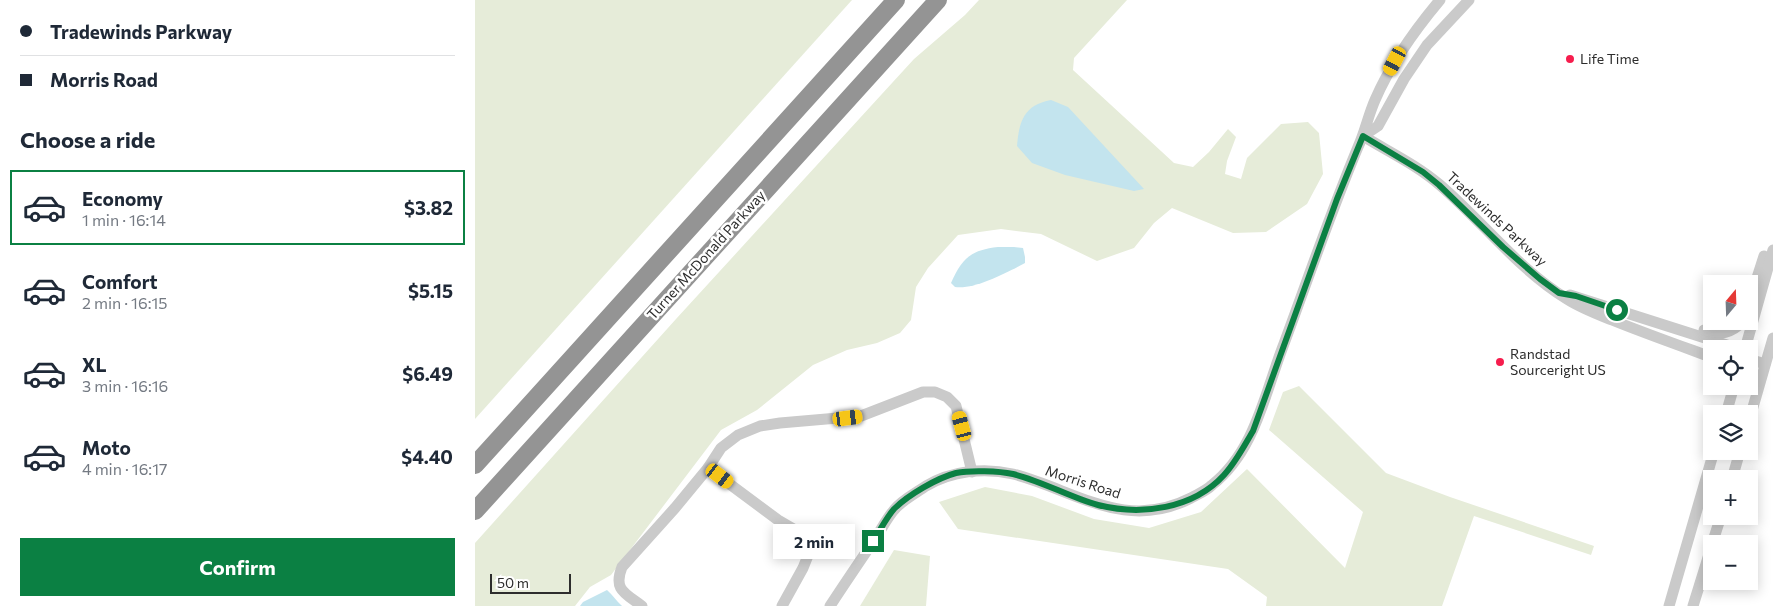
<!DOCTYPE html>
<html lang="en">
<head>
<meta charset="utf-8">
<style>
	body { margin:0; font-family:Commissioner,sans-serif; background:#f6f6f7; color:#1f2937; height:100vh; display:flex; flex-direction:column; font-size:19px; white-space:nowrap }
	* { box-sizing:border-box; margin:0 }
	p { font-size:16px; color:#747a83 }
	.icon { flex:none; width:28px; height:28px; fill:none; stroke:currentColor; stroke-width:2; stroke-linecap:round; stroke-linejoin:round }
	.map { position:relative; flex:1; overflow:hidden }
	.panel { display:flex; flex-direction:column; background:#fff; width:475px }
	.panel>* { flex:none }
	.top-card { display:grid; align-content:center; height:110px; padding:0 20px; background:#fff }
	.needle { width:32px; rotate:19deg }
	.controls { position:absolute; left:1228px; top:275px; display:grid; gap:10px }
	.controls a { display:grid; place-items:center; width:55px; height:55px; border-radius:0px; background:#fff; box-shadow:0 2px 12px #0003; font-size:25px }
	.scale { position:absolute; left:15px; bottom:12px; width:81px; box-sizing:border-box; padding-left:5px; border:2px solid #2d2d2d; border-top:0; font-size:14px; line-height:18px; white-space:nowrap; color:#2d2d2d; -webkit-text-stroke:4px #fff; paint-order:stroke }
	.end { position:absolute; width:22px; height:22px; margin:-11px; border:6px solid #0b8043; background:#fff; box-shadow:0 0 0 2px #fff }
	.from { border-radius:50% }
	.bubble { position:absolute; height:35px; border-radius:0px; background:#fff; box-shadow:0 2px 12px #0003; font-size:16px; font-weight:700; line-height:35px; text-align:center }
	.car { position:absolute; width:15px; height:30px; margin:-15px -8px; border-radius:6px; box-shadow:0 0 4px 1px #0007; background:linear-gradient(#f5c518 24%,#345 0 40%,#f5c518 0 76%,#345 0 86%,#f5c518 0) }
	.top-card b { display:flex; align-items:center; gap:18px; height:48px; font-size:19px }
	.top-card b+b { border-top:1px solid #e0e1e3 }
	.top-card i { width:12px; height:12px; background:#1f2937 }
	ul { padding:0; list-style:none }
	li { display:flex; align-items:center; gap:15px; height:75px; margin:0 10px 8px; padding:0 10px; border:2px solid transparent; border-radius:0px }
	li div { flex:1 }
	li b { display:block; font-size:19px }
	li em { font-style:normal; font-weight:700 }
	li.current { border-color:#0b8043 }
	li>.icon { width:45px; height:45px; stroke-width:1.5 }
	h2 { padding:0 20px; font-size:22px; line-height:60px }
	.cta { display:flex; gap:10px; margin-top:auto; padding:10px 20px }
	.cta a { flex:1; height:58px; border-radius:0px; background:#0b8043; color:#fff; font-size:20px; font-weight:700; line-height:58px; text-align:center }
	main { display:flex; flex:1; min-height:0 }
	.map>svg:first-child { display:block }
</style>
</head>
<body>
<main>
<section class="panel">
<div class="top-card">
<b><i class="from"></i>Tradewinds Parkway</b>
<b><i></i>Morris Road</b>
</div>
<h2>Choose a ride</h2>
<ul>
<li class="current"><svg class="icon" aria-label="car" viewBox="0 0 24 24"><path d="M5 17H2v-5l4-1 3-4h7l3 4 3 1v5h-3M9 17h6M6 11h13"/><circle cx="7" cy="17" r="2"/><circle cx="17" cy="17" r="2"/></svg><div><b>Economy</b><p>1 min · 16:14</p></div><em>$3.82</em></li>
<li><svg class="icon" aria-label="car" viewBox="0 0 24 24"><path d="M5 17H2v-5l4-1 3-4h7l3 4 3 1v5h-3M9 17h6M6 11h13"/><circle cx="7" cy="17" r="2"/><circle cx="17" cy="17" r="2"/></svg><div><b>Comfort</b><p>2 min · 16:15</p></div><em>$5.15</em></li>
<li><svg class="icon" aria-label="car" viewBox="0 0 24 24"><path d="M5 17H2v-5l4-1 3-4h7l3 4 3 1v5h-3M9 17h6M6 11h13"/><circle cx="7" cy="17" r="2"/><circle cx="17" cy="17" r="2"/></svg><div><b>XL</b><p>3 min · 16:16</p></div><em>$6.49</em></li>
<li><svg class="icon" aria-label="car" viewBox="0 0 24 24"><path d="M5 17H2v-5l4-1 3-4h7l3 4 3 1v5h-3M9 17h6M6 11h13"/><circle cx="7" cy="17" r="2"/><circle cx="17" cy="17" r="2"/></svg><div><b>Moto</b><p>4 min · 16:17</p></div><em>$4.40</em></li>
</ul>
<div class="cta"><a>Confirm</a></div>
</section>
<div class="map">
<svg width="1298" height="606" viewBox="0 0 1298 606">
	<rect width="100%" height="100%" fill="#fff"/>
	<g fill="#e6ecd9">
		<polygon points="0,0 377,0 0,419"/>
		<polygon points="504,0 652,0 599,58 598,70 699,163 718,167 734,152 753,129 761,137 752,161 750,174 766,179 772,158 806,124 833,122 844,133 848,174 832,204 791,232 758,233 697,208 679,223 659,248 622,261 566,234 526,229 483,235 453,268 441,287 436,320 425,333 402,343 372,350 338,365 282,410 246,430 136,575 115,587 100,606 0,606 0,543 201,319 439,59 490,15"/>
		<polygon points="824,386 911,473 975,497 1119,546 1116,555 999,516 967,606 791,606 792,597 753,569 483,529 464,502 510,487 557,496 619,519 674,528 726,512 772,469 870,568 888,512 794,430 808,392"/>
		<polygon points="419,550 455,556 451,606 385,606"/>
	</g>
	<g fill="#c3e4ee">
		<path d="M576,100l17,7 76,82 -10,2 -69,-16 -33,-12 -15,-17c2,-25 7,-41 34,-46z"/>
		<path d="M523,247h16l9,1 2,9v6c-17,9 -51,27 -70,24l-4,-4c11,-25 20,-33 47,-36z"/>
		<path d="M132,590c6,5 9,11 15,16h-42l3,-4z"/>
	</g>
	<g fill="none" stroke-linecap="round" stroke-linejoin="round">
		<g stroke="#cacaca" stroke-width="11">
			<path d="M888,136c26,16 54,29 77,49 43,37 78,84 127,114 14,9 30,15 45,21 32,13 66,25 99,37"/>
			<polyline points="888,136 903,126 929,79 952,45 994,0"/>
			<polyline points="1095,295 1255,346 1259,349"/>
			<polyline points="1274,303 1289,256"/>
			<path d="M1229,330c17,5 27,4 39,-9"/>
			<polyline points="1270,349 1298,250"/>
			<polyline points="1274,359 1290,364"/>
			<polyline points="1251,414 1259,386"/>
			<polyline points="1274,421 1298,338"/>
			<polyline points="233,468 303,520 327,534 334,543 334,553 328,568 307,606"/>
			<polyline points="1257,479 1265,451"/>
			<polyline points="1237,544 1246,516"/>
			<path d="M167,606c-17,-13 -29,-16 -20,-39l53,-59 33,-40 13,-20 17,-13 22,-9 20,-3 81,-7 62,-24h12l12,5 9,9 16,66"/>
			<path d="M355,606c15,-23 30,-45 45,-67 6,-9 12,-21 19,-29 8,-10 22,-17 32,-24 25,-15 58,-19 87,-12 62,16 112,58 178,24 7,-4 15,-7 21,-13 42,-33 52,-88 70,-136 25,-67 48,-135 76,-202 7,-15 10,-31 17,-47 16,-37 39,-69 65,-100"/>
			<polyline points="1194,606 1239,451"/>
			<polyline points="1218,606 1236,548"/>
		</g>
		<g stroke="#949494" stroke-width="18">
			<polyline points="0,465 421,0"/>
			<polyline points="0,511 463,0"/>
		</g>
	</g>
	<g fill="none" stroke-linecap="round" stroke-linejoin="round">
		<path stroke="#0b8043" stroke-width="6" d="M398,541c7,-10 13,-23 21,-32 14,-14 43,-31 62,-36 14,-3 43,-2 57,1 29,7 56,23 85,31 43,11 95,4 126,-30 12,-13 20,-29 29,-44l84,-232 26,-63 60,36 16,13 64,62 37,32 19,14 17,3 41,14"/>
	</g>
	<g fill="#f61d4d" stroke="#fff" stroke-width="2">
		<circle cx="1095" cy="59" r="5"/>
		<circle cx="1025" cy="362" r="5"/>
	</g>
	<g text-anchor="middle" stroke-width="5" stroke-linejoin="round" paint-order="stroke">
		<g font-size="14" fill="#2d2d2d" stroke="#fff" text-anchor="start">
			<text x="1105" y="64">Life Time</text>
			<text x="1035" y="359">Randstad<tspan x="1035" dy="16">Sourceright US</tspan></text>
		</g>
		<g font-size="14" fill="#2d2d2d" stroke="#fff">
			<text transform="translate(1022 219) rotate(43)" y="5">Tradewinds Parkway</text>
			<text transform="translate(231 255) rotate(-48)" y="5">Turner McDonald Parkway</text>
			<text transform="translate(608 482) rotate(18)" y="5">Morris Road</text>
		</g>
	</g>
</svg>
<div class="controls">
<a><svg class="needle" viewBox="-14 -14 28 28"><path d="M0-13l5 13h-10z" fill="#e53935"/><path d="M0 13l5-13h-10z" fill="#747a83"/></svg></a>
<a><svg class="icon" aria-label="locate" viewBox="0 0 24 24"><circle cx="12" cy="12" r="6"/><path d="M12 2v4M12 18v4M2 12h4M18 12h4"/></svg></a>
<a><svg class="icon" aria-label="layers" viewBox="0 0 24 24"><path d="M12 4l9 5-9 5-9-5zM3 14l9 5 9-5"/></svg></a>
<a>+</a>
<a>−</a>
</div>
<div class="scale">50 m</div>
<i class="end from" style="left:1142px;top:310px"></i>
<i class="end" style="left:398px;top:541px"></i>
<div class="bubble" style="left:298px;top:524px;width:82px">2 min</div>
<i class="car" style="left:920px;top:61px;rotate:208deg"></i>
<i class="car" style="left:373px;top:418px;rotate:83deg"></i>
<i class="car" style="left:487px;top:426px;rotate:345deg"></i>
<i class="car" style="left:245px;top:476px;rotate:127deg"></i>
</div>
</main>
</body>
</html>
